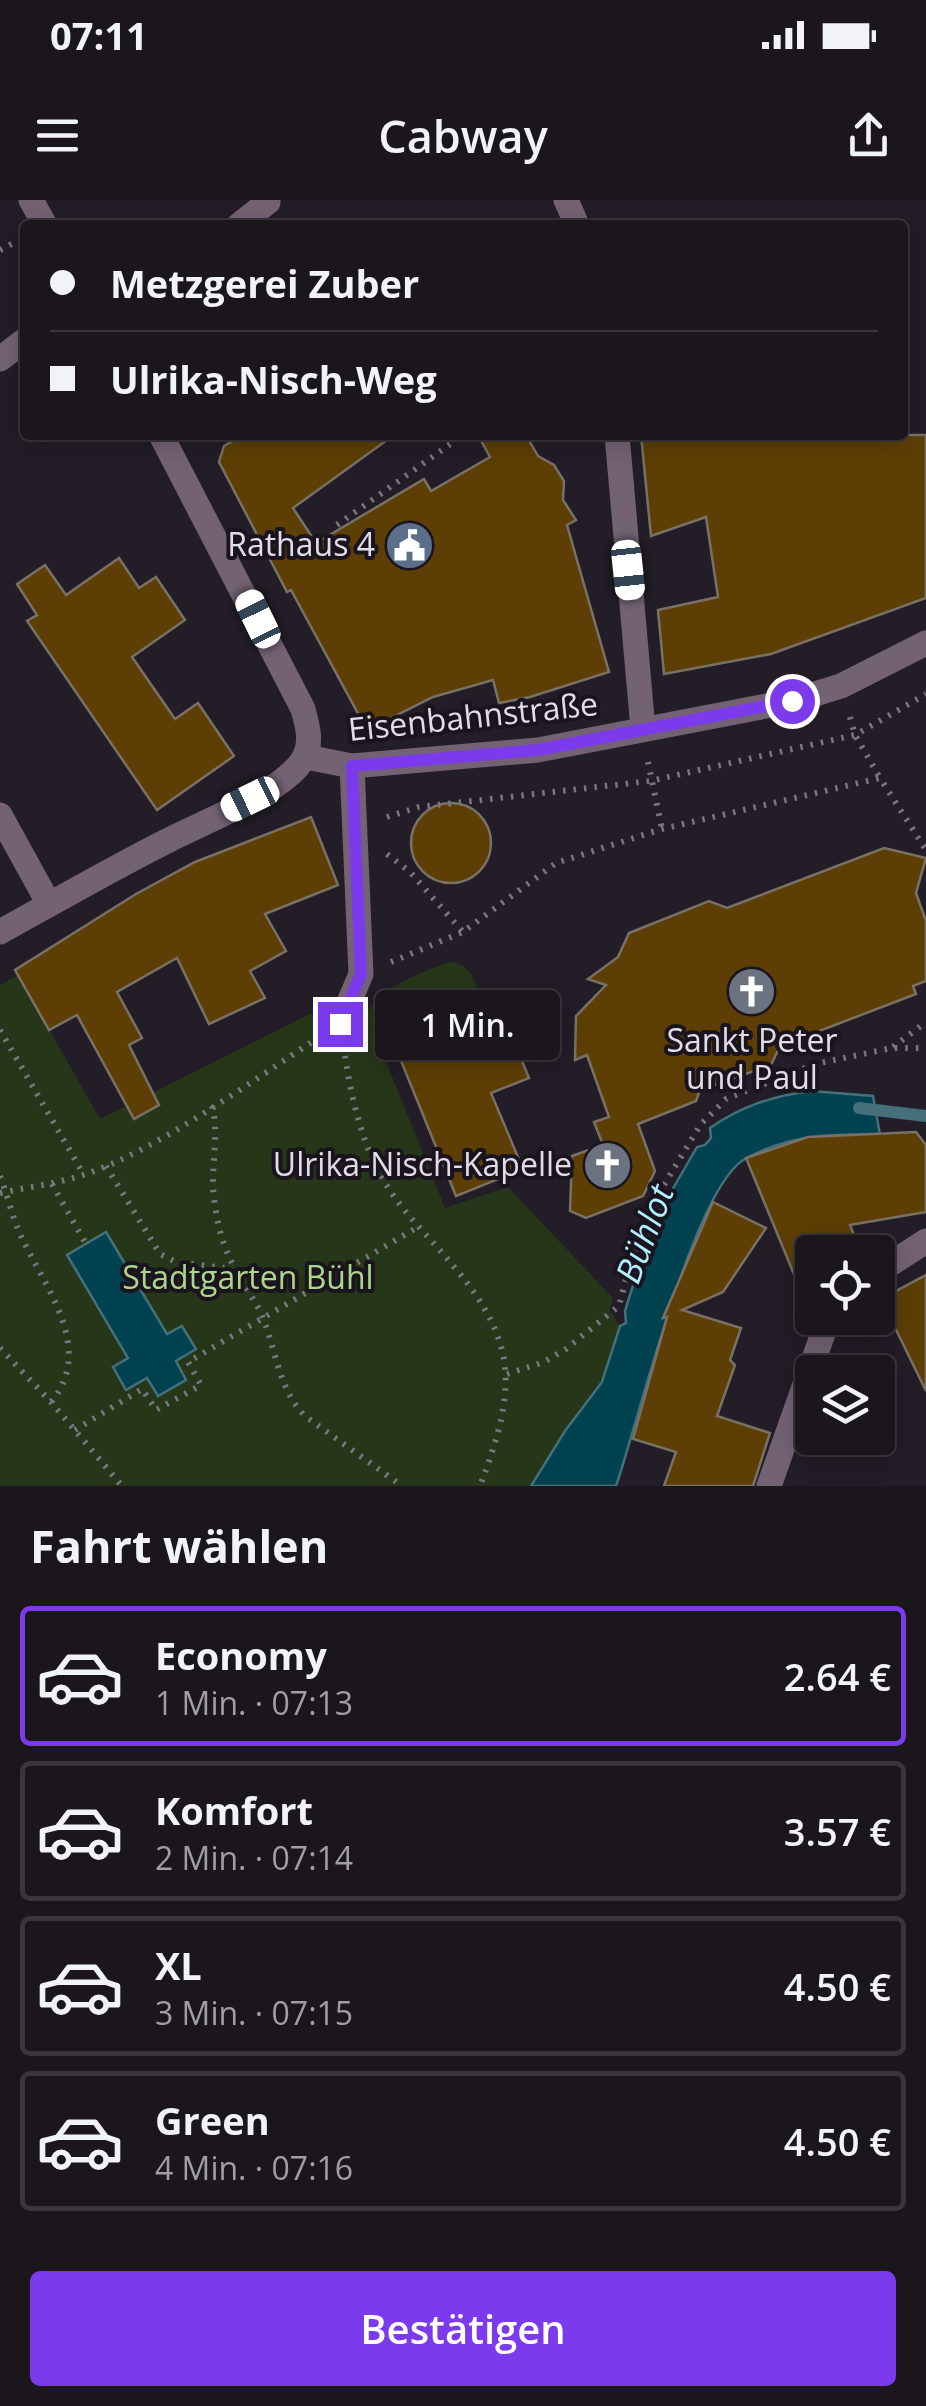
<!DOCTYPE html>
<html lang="de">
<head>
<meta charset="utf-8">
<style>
	body { margin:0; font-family:"Open Sans",sans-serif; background:#272329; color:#f1f3f6; height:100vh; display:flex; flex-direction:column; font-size:38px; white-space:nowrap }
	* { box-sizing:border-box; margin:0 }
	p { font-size:32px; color:#9f9fa3 }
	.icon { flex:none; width:55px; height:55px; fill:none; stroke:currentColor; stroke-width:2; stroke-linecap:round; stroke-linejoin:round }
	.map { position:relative; height:1286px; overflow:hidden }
	.sheet { display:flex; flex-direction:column; background:#1a161c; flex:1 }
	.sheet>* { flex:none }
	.hud { position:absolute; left:20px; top:20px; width:888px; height:220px; border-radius:10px; box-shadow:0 5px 25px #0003,0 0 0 2px #38353b; display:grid; align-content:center; height:220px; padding:0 30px; background:#1a161c }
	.tools { position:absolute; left:795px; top:1035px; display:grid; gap:20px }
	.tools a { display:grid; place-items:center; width:100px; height:100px; border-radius:10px; background:#1a161c; box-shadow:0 5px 25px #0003,0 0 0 2px #38353b; font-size:50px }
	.end { position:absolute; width:45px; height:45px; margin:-22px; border:12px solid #7c3aed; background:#fff; box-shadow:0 0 0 5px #fff }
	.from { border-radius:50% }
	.bubble { position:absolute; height:70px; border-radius:10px; background:#1a161c; box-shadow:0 5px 25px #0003,0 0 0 2px #38353b; font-size:32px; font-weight:600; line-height:70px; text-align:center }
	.car { position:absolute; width:30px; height:60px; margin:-30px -15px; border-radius:12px; box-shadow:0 0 8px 2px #0007; background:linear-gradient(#fff 24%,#345 0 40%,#fff 0 76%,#345 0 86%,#fff 0) }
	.hud b { display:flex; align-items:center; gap:35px; height:95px; font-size:38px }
	.hud b+b { border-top:2px solid #38353b }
	.hud i { width:25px; height:25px; background:#f1f3f6 }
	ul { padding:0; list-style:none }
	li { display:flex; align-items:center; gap:30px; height:140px; margin:0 20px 15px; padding:0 10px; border:5px solid #38353b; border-radius:10px }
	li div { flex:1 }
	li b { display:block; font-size:38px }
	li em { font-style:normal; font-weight:600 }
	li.active { border-color:#7c3aed }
	li>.icon { width:90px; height:90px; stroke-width:1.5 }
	h2 { padding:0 30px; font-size:45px; line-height:120px }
	.primary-button { display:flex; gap:20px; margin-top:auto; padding:20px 30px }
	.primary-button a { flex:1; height:115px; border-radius:10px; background:#7c3aed; color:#fff; font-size:40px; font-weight:600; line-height:115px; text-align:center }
	.status { display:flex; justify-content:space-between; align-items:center; height:70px; padding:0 50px; background:#1a161c; direction:ltr }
	.status svg { height:28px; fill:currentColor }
	header { display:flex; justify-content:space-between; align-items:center; height:130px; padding:0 30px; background:#1a161c; font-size:45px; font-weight:600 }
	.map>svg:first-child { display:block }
</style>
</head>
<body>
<div class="status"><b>07:11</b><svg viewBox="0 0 49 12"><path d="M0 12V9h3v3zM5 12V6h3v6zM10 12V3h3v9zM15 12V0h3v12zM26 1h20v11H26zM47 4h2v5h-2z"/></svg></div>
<header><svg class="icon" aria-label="menu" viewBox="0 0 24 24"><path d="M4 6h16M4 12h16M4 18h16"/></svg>Cabway<svg class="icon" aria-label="share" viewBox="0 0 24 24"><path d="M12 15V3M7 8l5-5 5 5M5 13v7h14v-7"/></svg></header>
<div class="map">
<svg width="926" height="1286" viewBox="0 0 926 1286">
	<rect width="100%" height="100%" fill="#221d26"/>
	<path fill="#263618" d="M449,762c22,1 25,18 33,37l-105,40 68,169 63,-21 105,111 -3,12 10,16 -18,57 -37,48 -34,55h-531v-501l18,-10 82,144 210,-105 16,1 32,14c15,-39 54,-53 91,-67z"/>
	<g fill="#00424f" stroke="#44707c" stroke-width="2.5">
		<path d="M811,891l62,5 7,39c-46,-2 -93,0 -135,24 -51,28 -107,264 -129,327h-85l34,-55 37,-49 18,-56 6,-3 -1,-12 27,-86 45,-78 8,-2 6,-7 -1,-10c31,-22 63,-32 101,-37z"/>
		<polygon points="106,1032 167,1134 182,1126 196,1149 176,1161 186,1180 158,1196 147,1178 126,1190 113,1167 128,1158 67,1055"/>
	</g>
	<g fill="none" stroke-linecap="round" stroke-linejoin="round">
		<polyline stroke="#44707c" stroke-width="12" points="859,908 926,916"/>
	</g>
	<g fill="#5d3f05" stroke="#797166" stroke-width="2.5">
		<polygon points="243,235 394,235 293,308 316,343 424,279 431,291 490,257 478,235 526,235 538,256 554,265 564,281 563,300 576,320 567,325 609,472 530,497 499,503 493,480 433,497 367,530 291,390 287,392 219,262 224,246"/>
		<polygon points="641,235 926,235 926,398 771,454 664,474 658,410 718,397 706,317 651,336"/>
		<polygon points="119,358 139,388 156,377 185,420 132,457 175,519 198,503 234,556 157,610 27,421 37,415 17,384 45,365 66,395"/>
		<circle cx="451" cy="643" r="40"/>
		<polygon points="311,617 338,685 265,714 286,751 250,771 265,798 209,824 177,758 117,792 142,838 129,845 159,905 134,919 77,815 49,830 15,770 136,694 195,662"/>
		<polygon points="884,648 926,658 916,693 926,721 926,781 913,786 916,794 780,846 771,865 700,890 696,901 638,924 655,971 643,996 586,1018 570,1011 572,956 603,945 594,922 609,917 587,855 575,860 576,816 606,785 588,779 618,757 629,733 709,701 727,708"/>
		<polygon points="485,809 492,827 506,821 529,878 491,893 523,969 456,996 395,846"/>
		<polygon points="916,932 926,945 926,1012 850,1025 861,1052 812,1052 812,1118 746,958 808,937"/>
		<polygon points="713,1002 766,1028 723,1092 682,1110 741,1128 730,1160 735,1165 717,1216 770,1233 753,1286 664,1286 676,1252 633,1239 667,1117 663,1118"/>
		<polygon points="926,1075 926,1191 881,1099"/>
	</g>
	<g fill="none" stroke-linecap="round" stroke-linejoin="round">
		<g stroke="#7a767e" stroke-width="6" stroke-dasharray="2.5 8" stroke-linecap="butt">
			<polyline points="0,50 17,41"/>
			<polyline points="337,325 463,235"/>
			<polyline points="850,517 855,535 880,578"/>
			<polyline points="648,562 662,629"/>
			<polyline points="387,617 419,607 650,581 855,535 926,494"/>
			<polyline points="387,654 410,672 463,732"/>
			<polyline points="391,762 463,732 556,663 662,629 880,578 926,650"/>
			<polyline points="0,830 84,975"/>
			<polyline points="893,847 926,822"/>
			<path d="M345,856c7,46 19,97 46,136 19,28 43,50 64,76 67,79 59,127 25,218"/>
			<path d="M212,906c8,29 -2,62 2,92 3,24 8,46 19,67 8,18 23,35 30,53 14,35 15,70 42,98l97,70"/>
			<polyline points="106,966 160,1054 176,1062 224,1068 233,1066"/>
			<path d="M0,976c8,20 12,41 21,60 23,50 75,113 30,166"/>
			<polyline points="52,984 86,1044"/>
			<path d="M0,993c28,-6 56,-9 83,-18 75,-25 164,-91 232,-135"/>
			<polyline points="0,1148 51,1202 122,1286"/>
			<polyline points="507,1174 544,1162 566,1149 619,1106 631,1060 665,983 701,924 726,899 815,864 892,848 926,848"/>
			<polyline points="75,1230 142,1189 156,1210 201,1185 188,1162 418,1027"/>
		</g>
		<g stroke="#736274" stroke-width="25">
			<polyline points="31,0 45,25"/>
			<polyline points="566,0 577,25"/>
			<polyline points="239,25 268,2"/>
			<polyline points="0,159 25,140"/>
			<polyline points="617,235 643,529"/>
			<polyline points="306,557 352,566 538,550 792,501 841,486 926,443"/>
			<polyline points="0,615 49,704"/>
			<path d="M0,732c54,-30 108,-61 163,-89 37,-20 117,-49 139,-82 11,-16 6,-34 1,-52l-142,-274"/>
			<polyline points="340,824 361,774 352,566"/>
			<polyline points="878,1072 926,1041"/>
			<polyline points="769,1286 826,1125 833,1118"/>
		</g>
	</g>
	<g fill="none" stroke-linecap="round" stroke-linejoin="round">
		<polyline stroke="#7c3aed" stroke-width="12" points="340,824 361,774 352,566 538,550 792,501"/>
	</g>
	<defs>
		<symbol id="civic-disc" viewBox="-11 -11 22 22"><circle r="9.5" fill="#5c6f8a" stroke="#19141d"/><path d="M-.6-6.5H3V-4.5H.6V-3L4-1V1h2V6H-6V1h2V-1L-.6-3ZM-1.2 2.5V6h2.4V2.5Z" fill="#fff"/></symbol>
		<symbol id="church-disc" viewBox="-11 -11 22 22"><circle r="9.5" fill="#6b7280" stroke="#19141d"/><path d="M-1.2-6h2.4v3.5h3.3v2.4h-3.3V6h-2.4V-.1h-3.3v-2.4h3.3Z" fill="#fff"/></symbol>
	</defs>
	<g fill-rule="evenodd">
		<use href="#civic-disc" x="382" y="318" width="55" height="55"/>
		<use href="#church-disc" x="724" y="764" width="55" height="55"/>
		<use href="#church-disc" x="580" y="938" width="55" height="55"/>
	</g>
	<g text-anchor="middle" stroke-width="8" stroke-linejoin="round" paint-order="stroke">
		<g font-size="32" fill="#e1dde4" stroke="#19141d" text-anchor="end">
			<text x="375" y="356">Rathaus 4</text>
			<text x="752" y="852" text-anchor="middle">Sankt Peter<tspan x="752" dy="37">und Paul</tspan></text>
			<text x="572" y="976">Ulrika-Nisch-Kapelle</text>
		</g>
		<g font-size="32" fill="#e1dde4" stroke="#19141d">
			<text transform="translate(473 517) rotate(-6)" y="11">Eisenbahnstraße</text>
		</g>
		<g font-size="32" fill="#add68a" stroke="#19141d">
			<text x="248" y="1089">Stadtgarten Bühl</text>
		</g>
		<g font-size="35" font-style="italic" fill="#b1eeff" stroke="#19141d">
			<text transform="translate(645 1034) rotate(-69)" y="12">Bühlot</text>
		</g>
	</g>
</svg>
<div class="tools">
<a><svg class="icon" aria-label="locate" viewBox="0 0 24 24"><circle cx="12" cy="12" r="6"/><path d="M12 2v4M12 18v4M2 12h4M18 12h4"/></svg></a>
<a><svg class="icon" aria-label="layers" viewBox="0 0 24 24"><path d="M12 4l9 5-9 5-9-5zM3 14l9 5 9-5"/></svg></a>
</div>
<i class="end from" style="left:792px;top:501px"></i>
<i class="end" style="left:340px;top:824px"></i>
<div class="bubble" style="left:375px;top:790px;width:185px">1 Min.</div>
<i class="car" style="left:628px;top:370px;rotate:174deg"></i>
<i class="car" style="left:258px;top:419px;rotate:334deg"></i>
<i class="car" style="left:250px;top:599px;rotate:244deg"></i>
<div class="hud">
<b><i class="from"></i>Metzgerei Zuber</b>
<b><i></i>Ulrika-Nisch-Weg</b>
</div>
</div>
<section class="sheet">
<h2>Fahrt wählen</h2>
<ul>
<li class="active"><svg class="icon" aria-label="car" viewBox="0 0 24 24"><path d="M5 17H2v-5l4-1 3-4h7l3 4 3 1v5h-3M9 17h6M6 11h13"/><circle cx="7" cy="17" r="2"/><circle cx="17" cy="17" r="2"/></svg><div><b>Economy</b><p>1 Min. · 07:13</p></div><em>2.64 €</em></li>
<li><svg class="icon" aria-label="car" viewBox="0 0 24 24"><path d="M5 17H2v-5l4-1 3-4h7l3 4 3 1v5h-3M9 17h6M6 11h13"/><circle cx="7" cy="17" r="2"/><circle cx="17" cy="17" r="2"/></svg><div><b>Komfort</b><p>2 Min. · 07:14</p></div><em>3.57 €</em></li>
<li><svg class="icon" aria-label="car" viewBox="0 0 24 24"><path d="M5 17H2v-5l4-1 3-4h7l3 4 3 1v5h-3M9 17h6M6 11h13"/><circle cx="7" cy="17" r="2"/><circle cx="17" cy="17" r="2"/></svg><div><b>XL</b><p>3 Min. · 07:15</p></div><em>4.50 €</em></li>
<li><svg class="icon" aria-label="car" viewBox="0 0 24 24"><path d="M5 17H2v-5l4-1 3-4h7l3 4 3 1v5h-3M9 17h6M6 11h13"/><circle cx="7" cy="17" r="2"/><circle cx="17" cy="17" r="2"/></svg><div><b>Green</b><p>4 Min. · 07:16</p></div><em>4.50 €</em></li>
</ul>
<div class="primary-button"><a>Bestätigen</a></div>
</section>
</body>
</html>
